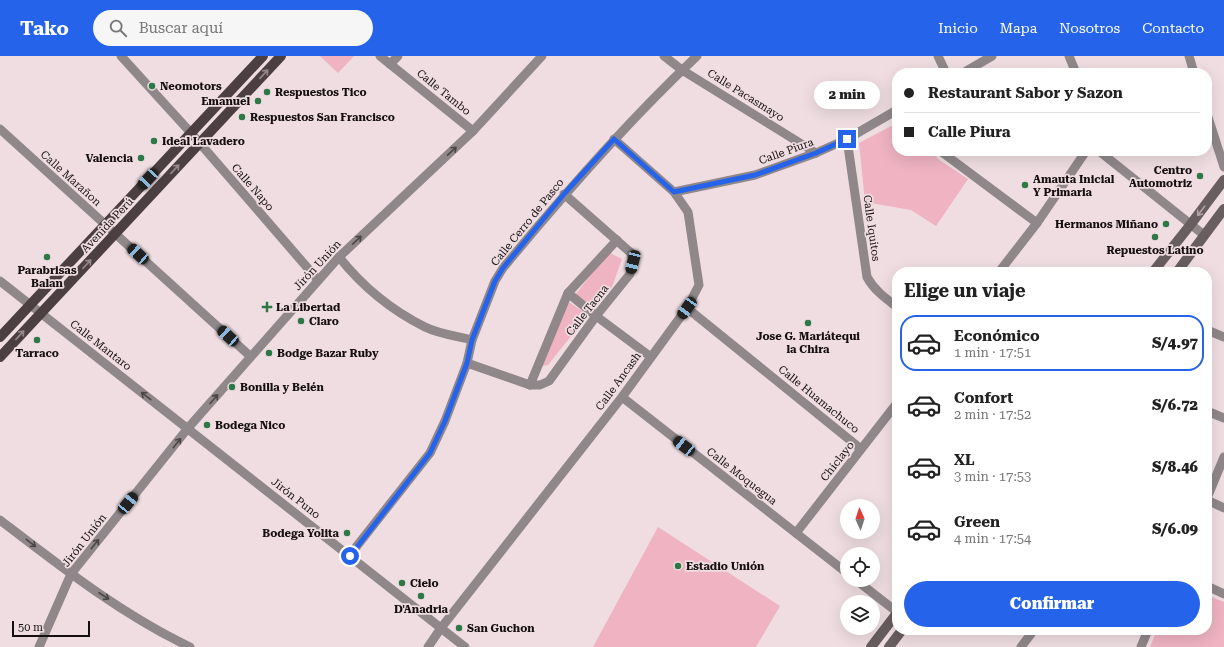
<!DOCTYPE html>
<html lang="es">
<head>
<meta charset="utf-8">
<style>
	body { margin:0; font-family:"Roboto Serif",serif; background:#f6f6f6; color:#222; height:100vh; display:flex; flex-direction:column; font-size:15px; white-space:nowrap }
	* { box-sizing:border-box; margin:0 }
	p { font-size:13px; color:#767676 }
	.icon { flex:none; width:22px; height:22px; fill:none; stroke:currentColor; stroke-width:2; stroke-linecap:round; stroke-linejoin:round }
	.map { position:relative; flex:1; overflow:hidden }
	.panel { position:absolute; left:892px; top:211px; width:320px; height:368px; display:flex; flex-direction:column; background:#fff; border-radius:16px; box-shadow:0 4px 16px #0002 }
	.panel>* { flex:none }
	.hud { position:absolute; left:892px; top:12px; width:320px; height:88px; border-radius:16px; box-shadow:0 4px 16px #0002; display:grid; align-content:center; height:88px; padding:0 12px; background:#fff }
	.needle { width:26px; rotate:357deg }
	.buttons { position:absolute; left:840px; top:443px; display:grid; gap:8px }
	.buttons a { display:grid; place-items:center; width:40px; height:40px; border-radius:50%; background:#fff; box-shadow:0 4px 16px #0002; font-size:20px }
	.scale { position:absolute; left:12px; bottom:10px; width:78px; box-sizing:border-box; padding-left:4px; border:2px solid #150f10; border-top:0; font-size:11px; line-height:14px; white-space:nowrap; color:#150f10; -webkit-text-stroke:3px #efdde1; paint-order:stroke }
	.end { position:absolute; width:18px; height:18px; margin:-9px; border:5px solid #2563eb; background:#fff; box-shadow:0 0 0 2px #fff }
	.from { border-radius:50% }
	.bubble { position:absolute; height:28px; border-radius:14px; background:#fff; box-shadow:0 4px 16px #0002; font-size:13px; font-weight:800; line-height:28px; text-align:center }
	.car { position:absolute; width:12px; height:24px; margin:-12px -6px; border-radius:5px; box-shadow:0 0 3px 1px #0007; background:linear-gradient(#222 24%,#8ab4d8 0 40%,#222 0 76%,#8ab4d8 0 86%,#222 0) }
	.hud b { display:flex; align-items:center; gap:14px; height:38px; font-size:15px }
	.hud b+b { border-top:1px solid #e0e0e0 }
	.hud i { width:10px; height:10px; background:#222 }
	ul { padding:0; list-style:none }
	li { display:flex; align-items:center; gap:12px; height:56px; margin:0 8px 6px; padding:0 4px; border:2px solid transparent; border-radius:16px }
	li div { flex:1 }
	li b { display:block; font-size:15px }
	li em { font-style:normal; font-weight:800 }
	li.selected { border-color:#2563eb }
	li>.icon { width:36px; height:36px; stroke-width:1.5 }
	h2 { padding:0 12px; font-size:18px; line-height:48px }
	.cta { display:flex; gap:8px; margin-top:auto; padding:8px 12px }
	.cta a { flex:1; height:46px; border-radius:24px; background:#2563eb; color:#fff; font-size:16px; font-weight:800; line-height:46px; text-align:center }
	header { display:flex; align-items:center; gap:24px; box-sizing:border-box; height:56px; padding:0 20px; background:#2563eb; color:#fff }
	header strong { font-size:19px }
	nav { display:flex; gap:22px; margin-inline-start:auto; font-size:14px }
	.search { width:280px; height:36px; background:#f6f6f6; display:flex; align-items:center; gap:10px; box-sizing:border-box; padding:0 14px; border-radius:22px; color:#767676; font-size:15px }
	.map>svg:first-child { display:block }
</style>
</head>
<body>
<header>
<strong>Tako</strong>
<div class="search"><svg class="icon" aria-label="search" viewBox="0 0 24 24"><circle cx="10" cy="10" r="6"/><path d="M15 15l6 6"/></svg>Buscar aquí</div>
<nav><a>Inicio</a><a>Mapa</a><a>Nosotros</a><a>Contacto</a></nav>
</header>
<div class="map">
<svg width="1224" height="591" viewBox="0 0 1224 591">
	<rect width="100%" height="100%" fill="#efdde1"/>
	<g fill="#efb3c2">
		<polygon points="320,0 354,0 338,17"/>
		<polygon points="897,67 897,95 933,95 938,103 968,123 936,170 911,154 865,146 859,87"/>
		<polygon points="610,197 622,203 612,231 593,253 575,239 604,202"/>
		<polygon points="569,246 588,259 548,309 540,310 563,255"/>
		<polygon points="658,471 780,550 756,591 593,591"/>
		<polygon points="1207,539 1224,546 1224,591 1150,591 1157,574 1207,574"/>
	</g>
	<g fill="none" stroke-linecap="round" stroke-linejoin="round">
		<g stroke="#8f8789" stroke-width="9">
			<polyline points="121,0 191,77 318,224"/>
			<polyline points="380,0 473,75"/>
			<polyline points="664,0 682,14 816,97"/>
			<polyline points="938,0 946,17"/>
			<polyline points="1069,0 1076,17"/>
			<polyline points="1189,0 1194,17"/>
			<polyline points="390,8 398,0"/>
			<polyline points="963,17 992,0"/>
			<polyline points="1207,58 1224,111"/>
			<polyline points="0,73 250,300"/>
			<path d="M847,83l20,138c7,13 18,21 30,30"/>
			<polyline points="942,95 943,97 1037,167"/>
			<polyline points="1099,95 1204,179"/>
			<polyline points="674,136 755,119 816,97 847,83 897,54"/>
			<path d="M339,201c23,29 52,53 86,70 14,7 32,9 47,13"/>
			<polyline points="999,216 1037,167 1086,95"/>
			<polyline points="0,225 465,591"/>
			<polyline points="568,237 596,260 651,301"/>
			<polyline points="687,252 861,393"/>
			<polyline points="1207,274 1224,281"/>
			<polyline points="467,307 530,329 540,329 549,325 596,260 630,218 633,206 631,197 564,138"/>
			<polyline points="530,329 568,237 617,184"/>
			<polyline points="622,341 847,517"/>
			<polyline points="1207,355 1224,362"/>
			<polyline points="1207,442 1224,401"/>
			<polyline points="1207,444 1224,452"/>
			<path d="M0,464c60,46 121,94 190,127"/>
			<polyline points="796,477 897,347"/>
			<path d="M349,500l81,-103 15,-32 22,-58 5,-23 23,-59 8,-13c61,-74 124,-146 194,-212"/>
			<polyline points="856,524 897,556"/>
			<polyline points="1207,530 1224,538"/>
			<polyline points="39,591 71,518 188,372 339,201 473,75 542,0"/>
			<polyline points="428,591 441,572 622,341 687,252 699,229 688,156 674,136 614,83"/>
			<polyline points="1021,591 1034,574"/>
			<polyline points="1141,591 1148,574"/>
		</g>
		<g stroke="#685d5f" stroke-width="10">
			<polyline points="1153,216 1191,168 1224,124"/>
			<polyline points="1177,216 1224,153"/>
			<polyline points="871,591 897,557"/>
			<polyline points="889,591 902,574"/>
		</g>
		<g stroke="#4c3f42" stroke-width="10">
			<polyline points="0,281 263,0"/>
			<polyline points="0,301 281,0"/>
		</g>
	</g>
	<defs><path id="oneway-shaft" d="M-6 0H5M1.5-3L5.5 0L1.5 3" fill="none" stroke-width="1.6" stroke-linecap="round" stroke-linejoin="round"/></defs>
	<g stroke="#95868a">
		<use href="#oneway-shaft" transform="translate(264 18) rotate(-47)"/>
		<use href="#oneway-shaft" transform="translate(175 113) rotate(-47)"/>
		<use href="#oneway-shaft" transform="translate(87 208) rotate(-47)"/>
		<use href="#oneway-shaft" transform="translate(20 279) rotate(-47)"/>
	</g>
	<g stroke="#4c4546">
		<use href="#oneway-shaft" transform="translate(452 95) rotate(-43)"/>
		<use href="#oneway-shaft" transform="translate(357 184) rotate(-43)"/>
		<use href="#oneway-shaft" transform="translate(146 340) rotate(-142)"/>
		<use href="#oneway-shaft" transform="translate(214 343) rotate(-49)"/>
		<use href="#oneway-shaft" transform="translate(177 387) rotate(-51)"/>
		<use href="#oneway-shaft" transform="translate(31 487) rotate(38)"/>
		<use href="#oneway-shaft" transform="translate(95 488) rotate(-51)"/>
		<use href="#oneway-shaft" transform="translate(104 540) rotate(33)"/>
	</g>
	<use stroke="#b2a3a6" href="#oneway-shaft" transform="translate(1201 155) rotate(127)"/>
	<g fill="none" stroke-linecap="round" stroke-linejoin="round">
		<polyline stroke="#2563eb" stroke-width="5" points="350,500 430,397 445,365 467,307 472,284 495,225 503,212 564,138 614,83 674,136 755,119 816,97 847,83"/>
	</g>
	<g fill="#2c7847" stroke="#efdde1" stroke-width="1.5">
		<circle cx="152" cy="30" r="4"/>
		<circle cx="267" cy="36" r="4"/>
		<circle cx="258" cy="45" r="4"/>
		<circle cx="242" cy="61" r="4"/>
		<circle cx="154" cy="85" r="4"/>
		<circle cx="141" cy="102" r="4"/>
		<circle cx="1200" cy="120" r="4"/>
		<circle cx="1025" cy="129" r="4"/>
		<circle cx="1166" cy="168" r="4"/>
		<circle cx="1155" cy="181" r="4"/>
		<circle cx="47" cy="201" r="4"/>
		<path d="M265 245h4v4h4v4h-4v4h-4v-4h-4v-4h4z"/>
		<circle cx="301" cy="265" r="4"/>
		<circle cx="808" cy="267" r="4"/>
		<circle cx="37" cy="284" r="4"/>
		<circle cx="269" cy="297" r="4"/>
		<circle cx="232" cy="331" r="4"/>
		<circle cx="207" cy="369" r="4"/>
		<circle cx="347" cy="477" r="4"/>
		<circle cx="678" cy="510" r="4"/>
		<circle cx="402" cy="527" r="4"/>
		<circle cx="421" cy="540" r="4"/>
		<circle cx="459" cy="572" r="4"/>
	</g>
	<g text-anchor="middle" stroke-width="3.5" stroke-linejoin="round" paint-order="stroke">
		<g font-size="11" font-weight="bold" fill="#150f10" stroke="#efdde1" text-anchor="start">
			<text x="160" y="34">Neomotors</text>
			<text x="275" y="40">Respuestos Tico</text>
			<text x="250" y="49" text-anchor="end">Emanuel</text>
			<text x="250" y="65">Respuestos San Francisco</text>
			<text x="162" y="89">Ideal Lavadero</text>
			<text x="133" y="106" text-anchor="end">Valencia</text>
			<text x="1192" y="118" text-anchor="end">Centro<tspan x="1192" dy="13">Automotriz</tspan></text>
			<text x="1033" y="127">Amauta Inicial<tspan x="1033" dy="13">Y Primaria</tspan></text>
			<text x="1158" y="172" text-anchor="end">Hermanos Miñano</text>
			<text x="1155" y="198" text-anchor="middle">Repuestos Latino</text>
			<text x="47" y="218" text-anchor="middle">Parabrisas<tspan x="47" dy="13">Balan</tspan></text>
			<text x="276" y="255">La Libertad</text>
			<text x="309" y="269">Claro</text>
			<text x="808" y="284" text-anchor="middle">Jose G. Mariátequi<tspan x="808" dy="13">la Chira</tspan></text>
			<text x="37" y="301" text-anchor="middle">Tarraco</text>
			<text x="277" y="301">Bodge Bazar Ruby</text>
			<text x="240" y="335">Bonilla y Belén</text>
			<text x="215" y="373">Bodega Nico</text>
			<text x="339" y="481" text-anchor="end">Bodega Yolita</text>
			<text x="686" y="514">Estadio Unión</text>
			<text x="410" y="531">Cielo</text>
			<text x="421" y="557" text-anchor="middle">D'Anadria</text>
			<text x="467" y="576">San Guchon</text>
		</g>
		<g font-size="11" fill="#150f10" stroke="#efdde1">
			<text transform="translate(444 36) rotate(39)" y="4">Calle Tambo</text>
			<text transform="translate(746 39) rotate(32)" y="4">Calle Pacasmayo</text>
			<text transform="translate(786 95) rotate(-20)" y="4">Calle Piura</text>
			<text transform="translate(71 122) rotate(42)" y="4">Calle Marañon</text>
			<text transform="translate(253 131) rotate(49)" y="4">Calle Napo</text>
			<text transform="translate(527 166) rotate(-51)" y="4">Calle Cerro de Pasco</text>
			<text transform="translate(107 169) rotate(-47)" y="4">Avenida Perú</text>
			<text transform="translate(872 172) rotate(82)" y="4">Calle Iquitos</text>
			<text transform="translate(317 209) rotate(-47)" y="4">Jirón Unión</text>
			<text transform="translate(587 254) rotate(-52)" y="4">Calle Tacna</text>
			<text transform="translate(101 289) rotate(38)" y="4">Calle Mantaro</text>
			<text transform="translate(618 325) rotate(-54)" y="4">Calle Ancash</text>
			<text transform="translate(819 343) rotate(39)" y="4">Calle Huamachuco</text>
			<text transform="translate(837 405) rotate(-52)" y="4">Chiclayo</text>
			<text transform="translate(742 420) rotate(38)" y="4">Calle Moquegua</text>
			<text transform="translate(296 442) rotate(38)" y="4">Jirón Puno</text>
			<text transform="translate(84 484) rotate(-52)" y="4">Jirón Unión</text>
		</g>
	</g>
</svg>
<div class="buttons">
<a><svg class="needle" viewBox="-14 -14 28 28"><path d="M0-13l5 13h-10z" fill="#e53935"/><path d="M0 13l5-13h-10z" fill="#767676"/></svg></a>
<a><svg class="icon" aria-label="locate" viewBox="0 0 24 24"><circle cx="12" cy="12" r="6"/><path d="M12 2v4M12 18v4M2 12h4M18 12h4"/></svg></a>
<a><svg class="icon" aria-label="layers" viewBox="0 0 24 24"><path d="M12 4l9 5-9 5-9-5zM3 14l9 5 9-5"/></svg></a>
</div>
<div class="scale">50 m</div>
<i class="end from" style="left:350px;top:500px"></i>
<i class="end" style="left:847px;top:83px"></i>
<div class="bubble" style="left:814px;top:25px;width:66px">2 min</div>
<i class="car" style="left:148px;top:123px;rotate:223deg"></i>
<i class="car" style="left:138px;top:198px;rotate:312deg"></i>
<i class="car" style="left:633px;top:206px;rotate:194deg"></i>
<i class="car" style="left:687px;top:252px;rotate:216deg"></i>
<i class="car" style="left:228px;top:280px;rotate:312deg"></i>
<i class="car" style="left:684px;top:390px;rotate:308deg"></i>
<i class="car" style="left:128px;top:447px;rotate:39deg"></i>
<div class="hud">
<b><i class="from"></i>Restaurant Sabor y Sazon</b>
<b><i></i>Calle Piura</b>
</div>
<section class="panel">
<h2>Elige un viaje</h2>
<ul>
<li class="selected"><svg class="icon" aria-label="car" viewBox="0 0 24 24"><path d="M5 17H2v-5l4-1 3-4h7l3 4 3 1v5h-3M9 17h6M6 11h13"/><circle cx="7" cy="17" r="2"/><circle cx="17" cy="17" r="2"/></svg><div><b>Económico</b><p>1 min · 17:51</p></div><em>S/4.97</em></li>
<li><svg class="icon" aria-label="car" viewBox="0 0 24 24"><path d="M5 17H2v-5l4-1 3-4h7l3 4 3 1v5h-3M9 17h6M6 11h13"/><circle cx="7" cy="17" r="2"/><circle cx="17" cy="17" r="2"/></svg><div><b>Confort</b><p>2 min · 17:52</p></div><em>S/6.72</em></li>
<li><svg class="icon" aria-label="car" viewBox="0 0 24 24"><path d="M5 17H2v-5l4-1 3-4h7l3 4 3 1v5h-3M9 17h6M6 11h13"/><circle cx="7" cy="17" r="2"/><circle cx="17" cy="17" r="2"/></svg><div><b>XL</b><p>3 min · 17:53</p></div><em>S/8.46</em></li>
<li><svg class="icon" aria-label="car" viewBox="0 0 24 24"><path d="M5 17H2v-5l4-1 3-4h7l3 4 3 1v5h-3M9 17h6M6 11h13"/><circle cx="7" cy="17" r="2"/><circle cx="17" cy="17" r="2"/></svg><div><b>Green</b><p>4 min · 17:54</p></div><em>S/6.09</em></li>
</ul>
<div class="cta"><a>Confirmar</a></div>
</section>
</div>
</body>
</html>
